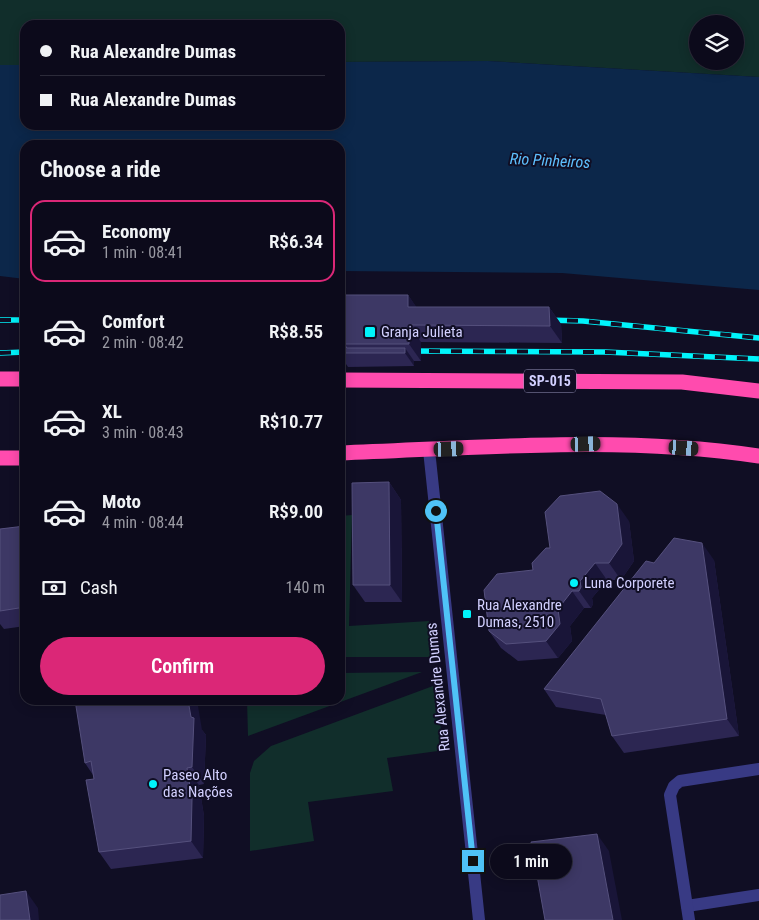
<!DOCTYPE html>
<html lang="en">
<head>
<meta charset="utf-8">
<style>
	body { margin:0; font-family:"Roboto Condensed",sans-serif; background:#1a1828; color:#f1f3f6; height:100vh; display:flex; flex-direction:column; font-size:19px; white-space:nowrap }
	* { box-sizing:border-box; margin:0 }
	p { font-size:16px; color:#9a9aa3 }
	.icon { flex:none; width:28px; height:28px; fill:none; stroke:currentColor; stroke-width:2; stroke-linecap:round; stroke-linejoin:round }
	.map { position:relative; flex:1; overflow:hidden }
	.panel { position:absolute; left:20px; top:140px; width:325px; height:565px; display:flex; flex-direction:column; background:#0c0a1b; border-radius:15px; box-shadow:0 2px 12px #0003,0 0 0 1px #2c2b3a }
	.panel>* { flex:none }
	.hud { position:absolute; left:20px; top:20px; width:325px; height:110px; border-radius:15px; box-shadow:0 2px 12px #0003,0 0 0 1px #2c2b3a; display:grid; align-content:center; height:110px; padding:0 20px; background:#0c0a1b }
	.fabs { position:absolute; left:689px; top:15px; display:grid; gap:10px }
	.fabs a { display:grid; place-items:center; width:55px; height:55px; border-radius:50%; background:#0c0a1b; box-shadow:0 2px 12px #0003,0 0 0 1px #2c2b3a; font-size:25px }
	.end { position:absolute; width:22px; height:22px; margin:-11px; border:6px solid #4fc3f7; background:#111; box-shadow:0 0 0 2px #111 }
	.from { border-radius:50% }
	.bubble { position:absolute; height:35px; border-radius:18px; background:#0c0a1b; box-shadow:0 2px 12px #0003,0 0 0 1px #2c2b3a; font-size:16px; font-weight:600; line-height:35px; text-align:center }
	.car { position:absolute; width:15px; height:30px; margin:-15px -8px; border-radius:6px; box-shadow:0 0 4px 1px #0007; background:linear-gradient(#222 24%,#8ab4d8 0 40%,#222 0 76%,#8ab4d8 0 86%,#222 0) }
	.hud b { display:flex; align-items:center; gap:18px; height:48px; font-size:19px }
	.hud b+b { border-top:1px solid #2c2b3a }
	.hud i { width:12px; height:12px; background:#f1f3f6 }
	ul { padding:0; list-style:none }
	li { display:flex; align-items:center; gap:15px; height:82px; margin:0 10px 8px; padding:0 10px; border:2px solid transparent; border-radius:15px }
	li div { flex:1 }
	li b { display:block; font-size:19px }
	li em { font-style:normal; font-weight:600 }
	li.selected { border-color:#db2777 }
	li>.icon { width:45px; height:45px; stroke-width:1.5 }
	h2 { padding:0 20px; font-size:22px; line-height:60px }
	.pay { display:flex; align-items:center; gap:12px; height:55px; padding:0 20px; font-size:19px }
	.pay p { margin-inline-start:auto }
	.action { display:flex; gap:10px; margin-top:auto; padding:10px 20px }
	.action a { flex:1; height:58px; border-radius:30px; background:#db2777; color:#fff; font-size:20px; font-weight:600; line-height:58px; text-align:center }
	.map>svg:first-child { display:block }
</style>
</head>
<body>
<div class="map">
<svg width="759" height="920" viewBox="0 0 759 920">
	<rect width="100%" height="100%" fill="#100e24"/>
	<g fill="#112e2b" fill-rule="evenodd">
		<path d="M0,0h759v77l-271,-16 -148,1v-37h-315v40h-25zM698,24h37v37h-37z"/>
		<polygon points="352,515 349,626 429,621 431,657 340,657 340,516"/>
		<polygon points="422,672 248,736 247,700 340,700 340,673"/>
		<polygon points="433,686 445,750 387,758 393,791 308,802 314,841 250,851 250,773 254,761 271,746"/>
	</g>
	<polygon fill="#0c274a" points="488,61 759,77 759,290 562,273 340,271 340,145 25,145 25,279 0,276 0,65 25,65 25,125 340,125 340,62"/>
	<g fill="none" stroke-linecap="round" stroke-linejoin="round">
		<g stroke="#383a84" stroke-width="12">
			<polyline points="429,450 479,920"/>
			<polyline points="687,906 759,895"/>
			<polyline points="689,920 670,795 674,786 680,781 759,769"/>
		</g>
		<g stroke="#ff4bae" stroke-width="15">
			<polyline points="0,379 25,379"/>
			<polyline points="340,380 682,382 759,391"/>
			<path d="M340,453c139,-5 280,-18 419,3"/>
			<polyline points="0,458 25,458"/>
		</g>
		<defs>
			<g id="rail">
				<polyline points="0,320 25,320"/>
				<polyline points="545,320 583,321 759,338"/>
				<polyline points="407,351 605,352 759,359"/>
				<polyline points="0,353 25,352"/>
			</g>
		</defs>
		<use href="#rail" stroke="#00f4fb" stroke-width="5.5"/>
		<use href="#rail" stroke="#100e24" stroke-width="4" stroke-dasharray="11" stroke-linecap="butt"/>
	</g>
	<g fill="#2c2652">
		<polygon points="408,295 416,307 549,307 561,324 562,343 421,342 421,361 414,361 414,366 348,367 340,355 340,306 344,306"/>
		<polygon points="389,482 401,500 402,602 365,602 353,585"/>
		<polygon points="629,521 634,561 621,580 607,580 592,598 593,604 591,608 584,608 570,626 572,641 558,658 518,661 501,648 489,631 533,570 550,548"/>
		<polygon points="25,526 25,626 4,629 0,624 0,529"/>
		<polygon points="714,560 739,736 624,753 612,736 606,715 556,707 544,689 654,563"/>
		<polygon points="202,730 206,735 204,784 199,785 204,816 203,858 111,869 99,852 94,779 93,775 85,763"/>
	</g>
	<g fill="#191538">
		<polygon points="408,295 420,312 408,307"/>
		<polygon points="549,307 561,324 562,343 550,326"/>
		<polygon points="409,325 421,342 421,361 409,344"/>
		<polygon points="405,348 414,361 414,366 405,353"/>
		<polygon points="389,482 401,500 402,602 390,585"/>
		<polygon points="617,504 629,521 634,561 621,580 609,563"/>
		<polygon points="702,543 714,560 739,736 727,719"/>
		<polygon points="595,563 607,580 592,598 593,604 591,608 579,591 580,581"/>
		<polygon points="572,591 584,608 570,626 572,641 558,658 546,641 558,609"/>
		<polygon points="188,700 197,700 202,730 206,735 204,784 192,767 191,717"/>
		<polygon points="187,768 199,785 204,816 203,858 191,841"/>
		<polygon points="597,834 609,851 622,920 613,920"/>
		<polygon points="26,891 38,908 39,920 30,920"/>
	</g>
	<g fill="#3d3865" stroke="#55507d">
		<polygon points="344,295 408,295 408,307 549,307 550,326 409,325 409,344 344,344 344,325 340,325 340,306 344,306"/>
		<polygon points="340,329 344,329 344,344 347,348 405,348 405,353 340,353"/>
		<polygon points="389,482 390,585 353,585 352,483"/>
		<polygon points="600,491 617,504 622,544 609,563 595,563 580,581 581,587 579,591 572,591 558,609 560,624 546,641 506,644 489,631 484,590 497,574 533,570 532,563 546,548 550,548 545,512 560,496"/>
		<polygon points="25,526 25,607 0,611 0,529"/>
		<polygon points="674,538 702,543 727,719 612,736 601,699 544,689 646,561 654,563"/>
		<polygon points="75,700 188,700 191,717 194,718 192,767 187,768 192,799 191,841 99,852 86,780 94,779 91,761 85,763"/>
		<polygon points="597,834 613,920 545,920 531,842"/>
		<polygon points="26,891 30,920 0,920 0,895"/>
	</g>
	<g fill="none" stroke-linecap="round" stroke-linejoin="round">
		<polyline stroke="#4fc3f7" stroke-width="6" points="436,511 473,861"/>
	</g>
	<g fill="#00f4fb" stroke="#100e24" stroke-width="2">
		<rect x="364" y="326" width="12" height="12" rx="2.5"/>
		<circle cx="574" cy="583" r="5"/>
		<rect x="462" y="609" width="10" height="10" rx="2.5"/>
		<circle cx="153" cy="784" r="5"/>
	</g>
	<g text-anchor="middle" stroke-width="4" stroke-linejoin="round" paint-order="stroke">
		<rect fill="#100e24" stroke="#9896bd" stroke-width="1" x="524" y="369.5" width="52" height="23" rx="4"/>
		<g font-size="14" font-weight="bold" fill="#d2d0ff">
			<text x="550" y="386">SP-015</text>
		</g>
		<g font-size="15" fill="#d2d0ff" stroke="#100e24" text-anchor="start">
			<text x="381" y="337">Granja Julieta</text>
			<text x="584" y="588">Luna Corporete</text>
			<text x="477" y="610">Rua Alexandre<tspan x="477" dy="17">Dumas, 2510</tspan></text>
			<text x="163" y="780">Paseo Alto<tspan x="163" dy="17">das Nações</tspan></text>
		</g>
		<g font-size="15" fill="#d2d0ff" stroke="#100e24">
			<text transform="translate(438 687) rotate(-96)" y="5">Rua Alexandre Dumas</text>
		</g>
		<g font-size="16" font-style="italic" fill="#5ec0ff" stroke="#100e24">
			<text transform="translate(550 160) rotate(3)" y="6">Rio Pinheiros</text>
		</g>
	</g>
</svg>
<div class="fabs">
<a><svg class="icon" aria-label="layers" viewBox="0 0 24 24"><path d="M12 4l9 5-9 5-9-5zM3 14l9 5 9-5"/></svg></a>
</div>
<i class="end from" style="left:436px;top:511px"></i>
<i class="end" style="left:473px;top:861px"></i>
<div class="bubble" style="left:490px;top:844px;width:82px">1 min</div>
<i class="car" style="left:586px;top:444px;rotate:88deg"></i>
<i class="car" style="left:684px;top:448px;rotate:94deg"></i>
<i class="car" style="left:449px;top:449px;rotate:88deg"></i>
<div class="hud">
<b><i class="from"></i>Rua Alexandre Dumas</b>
<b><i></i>Rua Alexandre Dumas</b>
</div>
<section class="panel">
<h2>Choose a ride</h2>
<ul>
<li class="selected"><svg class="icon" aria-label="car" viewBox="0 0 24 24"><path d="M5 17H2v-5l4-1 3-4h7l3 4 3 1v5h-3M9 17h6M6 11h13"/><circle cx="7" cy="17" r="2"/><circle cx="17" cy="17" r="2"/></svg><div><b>Economy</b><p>1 min · 08:41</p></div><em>R$6.34</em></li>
<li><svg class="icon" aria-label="car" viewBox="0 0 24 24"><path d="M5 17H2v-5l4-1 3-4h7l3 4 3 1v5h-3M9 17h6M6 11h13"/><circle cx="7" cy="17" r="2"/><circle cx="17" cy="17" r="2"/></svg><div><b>Comfort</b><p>2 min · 08:42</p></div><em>R$8.55</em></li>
<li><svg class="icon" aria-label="car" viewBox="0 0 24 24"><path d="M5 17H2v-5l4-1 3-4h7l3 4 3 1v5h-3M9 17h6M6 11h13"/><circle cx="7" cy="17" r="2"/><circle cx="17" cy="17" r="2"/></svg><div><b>XL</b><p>3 min · 08:43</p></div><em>R$10.77</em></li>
<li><svg class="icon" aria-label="car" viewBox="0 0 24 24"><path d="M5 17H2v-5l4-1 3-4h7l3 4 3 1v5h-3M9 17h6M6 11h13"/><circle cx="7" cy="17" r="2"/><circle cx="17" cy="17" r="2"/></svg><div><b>Moto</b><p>4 min · 08:44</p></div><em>R$9.00</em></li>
</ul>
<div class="pay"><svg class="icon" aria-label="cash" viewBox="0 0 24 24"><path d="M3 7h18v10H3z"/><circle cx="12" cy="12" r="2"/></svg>Cash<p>140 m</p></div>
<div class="action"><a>Confirm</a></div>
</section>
</div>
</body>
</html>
